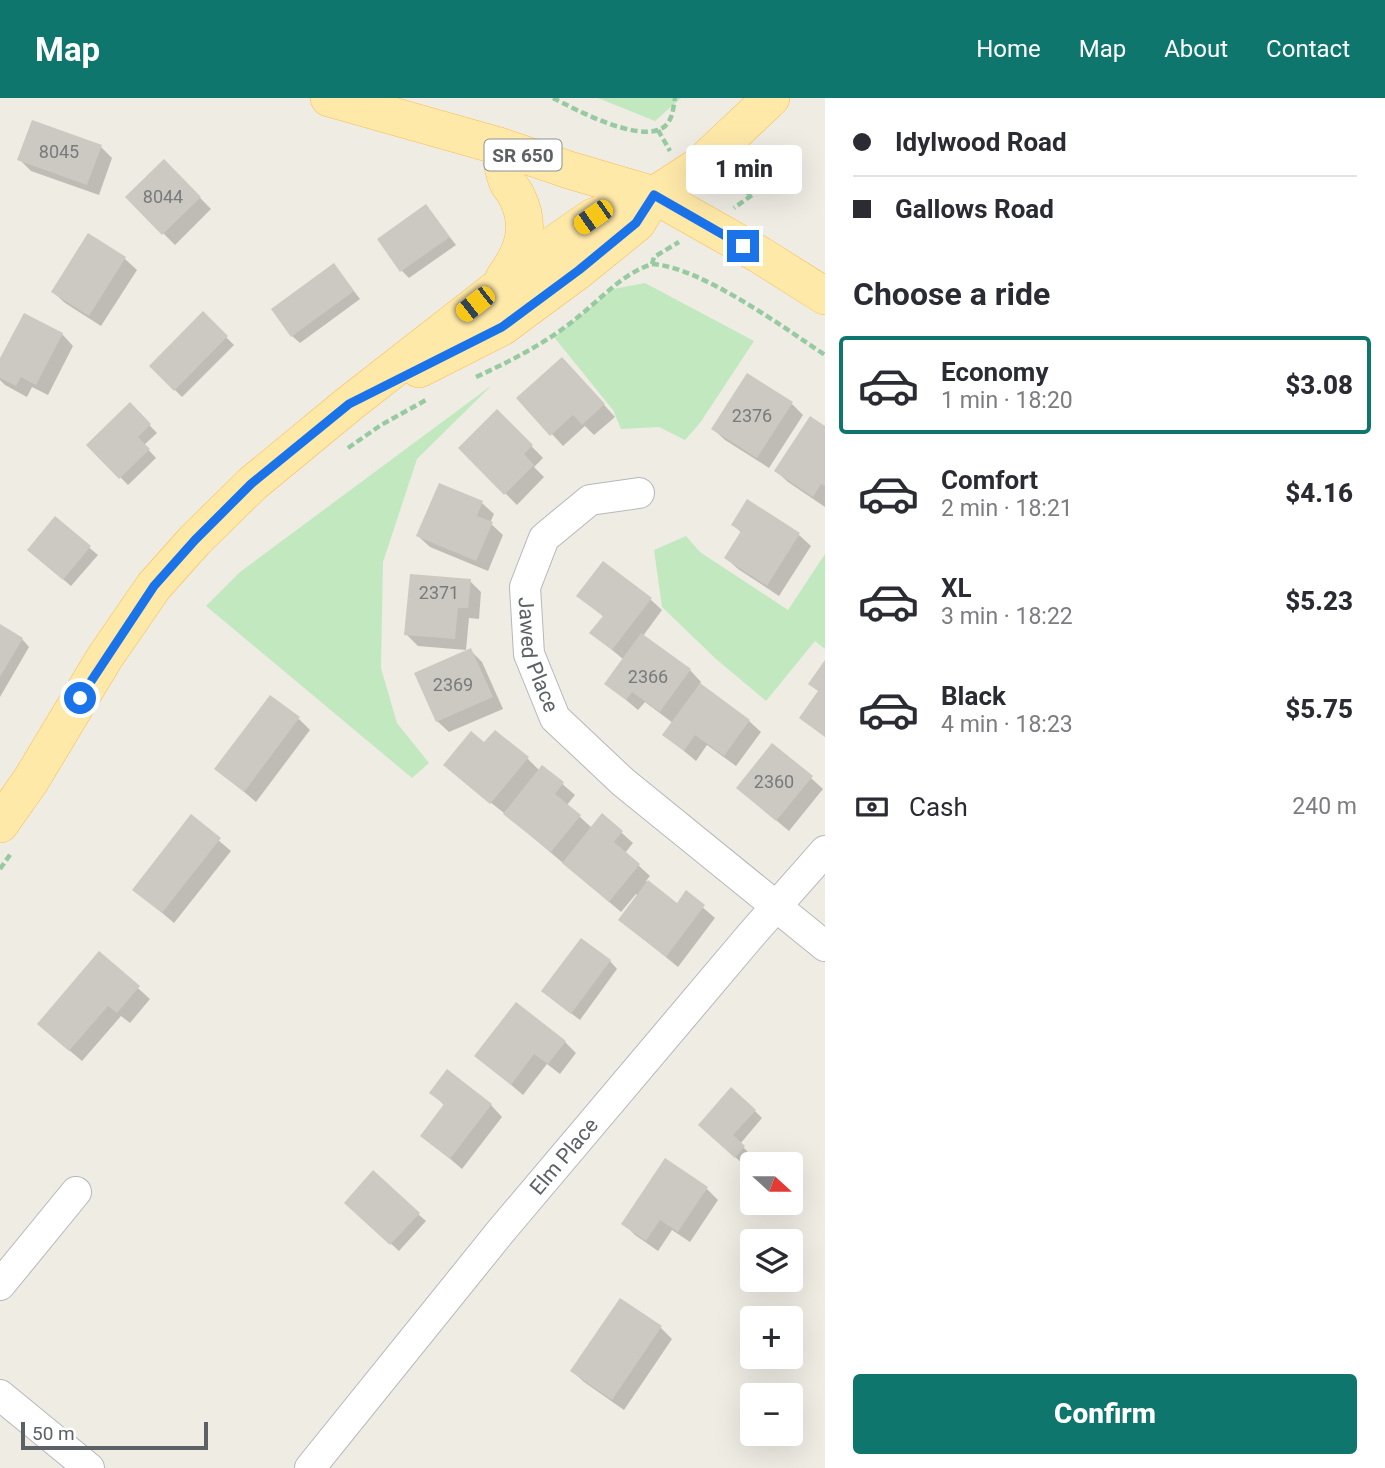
<!DOCTYPE html>
<html lang="en">
<head>
<meta charset="utf-8">
<style>
	body { margin:0; font-family:Roboto,sans-serif; background:#f7f7f7; color:#2b2b33; height:100vh; display:flex; flex-direction:column; font-size:26px; white-space:nowrap }
	* { box-sizing:border-box; margin:0 }
	p { font-size:23px; color:#7c7c81 }
	.icon { flex:none; width:38px; height:38px; fill:none; stroke:currentColor; stroke-width:2; stroke-linecap:round; stroke-linejoin:round }
	.map { position:relative; flex:1; overflow:hidden }
	.side { display:flex; flex-direction:column; background:#fff; width:560px }
	.side>* { flex:none }
	.top-card { display:grid; align-content:center; height:154px; padding:0 28px; background:#fff }
	.needle { width:46px; rotate:111deg }
	.buttons { position:absolute; left:740px; top:1054px; display:grid; gap:14px }
	.buttons a { display:grid; place-items:center; width:63px; height:63px; border-radius:7px; background:#fff; box-shadow:0 7px 28px #0002; font-size:35px }
	.scale { position:absolute; left:21px; bottom:18px; width:187px; box-sizing:border-box; padding-left:7px; border:4px solid #5c6165; border-top:0; font-size:19px; line-height:24px; white-space:nowrap; color:#5c6165; -webkit-text-stroke:5px #fff; paint-order:stroke }
	.end { position:absolute; width:32px; height:32px; margin:-16px; border:9px solid #1a73e8; background:#fff; box-shadow:0 0 0 4px #fff }
	.from { border-radius:50% }
	.bubble { position:absolute; height:49px; border-radius:7px; background:#fff; box-shadow:0 7px 28px #0002; font-size:23px; font-weight:800; line-height:49px; text-align:center }
	.car { position:absolute; width:21px; height:42px; margin:-21px -10px; border-radius:9px; box-shadow:0 0 5px 2px #0007; background:linear-gradient(#f5c518 24%,#345 0 40%,#f5c518 0 76%,#345 0 86%,#f5c518 0) }
	.top-card b { display:flex; align-items:center; gap:24px; height:66px; font-size:26px }
	.top-card b+b { border-top:2px solid #e1e1e2 }
	.top-card i { width:18px; height:18px; background:#2b2b33 }
	ul { padding:0; list-style:none }
	li { display:flex; align-items:center; gap:21px; height:98px; margin:0 14px 10px; padding:0 14px; border:4px solid transparent; border-radius:7px }
	li div { flex:1 }
	li b { display:block; font-size:26px }
	li em { font-style:normal; font-weight:800 }
	li.current { border-color:#0f766e }
	li>.icon { width:63px; height:63px; stroke-width:1.5 }
	h2 { padding:0 28px; font-size:32px; line-height:84px }
	.pay { display:flex; align-items:center; gap:18px; height:77px; padding:0 28px; font-size:26px }
	.pay p { margin-inline-start:auto }
	.action { display:flex; gap:14px; margin-top:auto; padding:14px 28px }
	.action a { flex:1; height:80px; border-radius:7px; background:#0f766e; color:#fff; font-size:28px; font-weight:800; line-height:80px; text-align:center }
	header { display:flex; align-items:center; gap:42px; box-sizing:border-box; height:98px; padding:0 35px; background:#0f766e; color:#fff }
	header strong { font-size:33px }
	nav { display:flex; gap:38px; margin-inline-start:auto; font-size:24px }
	main { display:flex; flex:1; min-height:0 }
	.map>svg:first-child { display:block }
</style>
</head>
<body>
<header>
<strong>Map</strong>
<nav><a>Home</a><a>Map</a><a>About</a><a>Contact</a></nav>
</header>
<main>
<div class="map">
<svg width="825" height="1370" viewBox="0 0 825 1370">
	<rect width="100%" height="100%" fill="#efece4"/>
	<g fill="#c2e8bf">
		<polygon points="598,0 681,0 655,23"/>
		<polygon points="645,185 754,243 700,325 685,342 659,329 621,331 613,312 554,239 613,191"/>
		<polygon points="492,287 417,361 383,464 381,570 397,625 429,665 412,680 206,508 240,474"/>
		<polygon points="686,438 700,454 788,512 825,456 825,551 815,543 766,603 716,561 662,509 654,452"/>
	</g>
	<g fill="#0003">
		<polygon points="101,49 112,60 99,97 31,73 19,61"/>
		<polygon points="164,63 211,111 175,147 127,99"/>
		<polygon points="426,108 456,147 409,180 402,173"/>
		<polygon points="88,138 125,161 137,172 101,228 65,205 53,194"/>
		<polygon points="334,167 360,201 300,245 292,238"/>
		<polygon points="203,216 234,247 182,299 151,268"/>
		<polygon points="62,236 73,248 48,297 32,289 27,299 5,287 0,282 0,264"/>
		<polygon points="573,272 615,319 594,337 585,328 563,348 519,300"/>
		<polygon points="792,306 803,317 769,370 725,342 713,331"/>
		<polygon points="130,307 157,335 144,347 156,360 128,387 88,347"/>
		<polygon points="497,313 543,360 534,369 544,379 517,407 460,350"/>
		<polygon points="825,331 825,409 788,384 776,373"/>
		<polygon points="747,404 799,437 811,448 779,498 738,471 726,460 742,435 733,427"/>
		<polygon points="482,405 494,416 490,425 503,437 488,473 430,449 418,438"/>
		<polygon points="55,421 98,457 71,488 37,459"/>
		<polygon points="470,483 481,494 479,521 469,520 466,552 418,548 406,536"/>
		<polygon points="579,498 650,501 662,512 643,538 690,572 701,584 699,587 749,623 761,634 736,668 707,647 696,663 665,637 673,625 645,604 638,612 607,586 624,562 592,535 604,519"/>
		<polygon points="0,528 22,541 29,549 0,599"/>
		<polygon points="470,552 482,564 503,611 449,634 437,623"/>
		<polygon points="299,621 310,632 256,704 216,670"/>
		<polygon points="485,647 528,661 540,673 543,669 575,697 567,707 592,730 603,718 633,745 625,755 650,778 646,783 677,807 686,795 715,820 678,869 620,822 638,798 636,796 621,814 504,715 457,678"/>
		<polygon points="811,680 823,691 789,733 738,690"/>
		<polygon points="191,719 231,753 174,825 134,791"/>
		<polygon points="100,856 150,901 130,925 121,918 82,963 51,937"/>
		<polygon points="610,863 617,871 580,922 551,900"/>
		<polygon points="565,944 576,955 560,976 547,966 523,997 477,958"/>
		<polygon points="431,994 491,1007 502,1019 462,1071 422,1037 445,1008"/>
		<polygon points="755,1013 762,1020 740,1046 751,1057 743,1066 707,1034"/>
		<polygon points="707,1091 718,1102 690,1144 672,1132 658,1153 635,1137 623,1125"/>
		<polygon points="354,1112 418,1116 426,1123 399,1153"/>
		<polygon points="621,1202 661,1230 672,1241 624,1312 584,1284 572,1273"/>
	</g>
	<g fill="#ccc9c3">
		<polygon points="32,22 102,47 87,87 17,62"/>
		<polygon points="164,61 201,99 162,137 125,99"/>
		<polygon points="426,106 450,139 400,174 377,141"/>
		<polygon points="88,135 126,159 89,218 51,194"/>
		<polygon points="334,165 354,193 291,239 271,211"/>
		<polygon points="203,213 228,238 174,293 149,268"/>
		<polygon points="24,215 63,235 36,287 21,279 16,288 0,280 0,260"/>
		<polygon points="562,259 605,306 582,327 573,317 550,338 516,300"/>
		<polygon points="747,275 793,304 757,360 711,331"/>
		<polygon points="130,304 151,326 138,339 150,351 119,381 86,347"/>
		<polygon points="497,311 533,347 524,356 534,367 504,397 458,350"/>
		<polygon points="810,318 825,328 825,388 821,386 813,399 774,373"/>
		<polygon points="439,385 483,403 477,418 493,424 476,463 416,438"/>
		<polygon points="747,401 800,435 767,488 724,460 741,433 731,427"/>
		<polygon points="55,418 91,448 63,482 27,452"/>
		<polygon points="603,463 652,500 612,552 589,535 603,518 576,498"/>
		<polygon points="410,476 471,481 468,510 458,510 455,541 404,537"/>
		<polygon points="0,526 23,540 0,579"/>
		<polygon points="641,535 691,571 660,614 632,594 626,602 604,586"/>
		<polygon points="471,550 493,599 436,624 414,575"/>
		<polygon points="825,562 825,639 799,620 818,593 808,586"/>
		<polygon points="700,585 750,622 724,658 695,637 684,653 662,637"/>
		<polygon points="270,597 300,619 244,694 214,671"/>
		<polygon points="495,632 529,659 490,706 443,667 471,633 484,644"/>
		<polygon points="772,645 813,678 776,723 736,690"/>
		<polygon points="542,667 564,684 555,696 581,717 551,754 503,716"/>
		<polygon points="602,715 623,733 614,744 640,766 609,804 562,765"/>
		<polygon points="191,716 221,740 162,815 132,792"/>
		<polygon points="648,782 677,805 686,792 705,807 666,859 618,822"/>
		<polygon points="581,840 611,862 571,916 541,893"/>
		<polygon points="99,853 140,888 117,915 108,908 69,953 37,926"/>
		<polygon points="516,904 566,943 548,966 534,956 511,987 474,958"/>
		<polygon points="447,971 492,1006 450,1061 420,1038 444,1006 429,995"/>
		<polygon points="731,989 756,1012 733,1037 745,1048 735,1060 698,1027"/>
		<polygon points="665,1060 708,1089 678,1134 660,1122 646,1143 621,1126"/>
		<polygon points="373,1072 420,1115 390,1147 344,1105"/>
		<polygon points="620,1200 662,1228 612,1302 570,1273"/>
	</g>
	<g fill="none" stroke-linecap="round" stroke-linejoin="round">
		<defs>
			<g id="minor">
				<path id="s1" d="M639,395l-49,7 -46,38 -19,49 4,67 26,64 68,64 202,164"/>
				<polyline points="0,1187 76,1094"/>
				<polyline points="0,1297 89,1370"/>
				<path id="s2" d="M310,1370l191,-237 250,-296 74,-84"/>
			</g>
			<g id="major">
				<polyline points="329,0 499,48 569,72 654,97 760,157 825,198"/>
				<path d="M499,48c3,12 4,27 9,37 3,5 7,9 9,14 15,30 6,55 -13,81"/>
				<polyline points="419,271 502,229 579,172 637,125 654,97"/>
				<polyline points="0,726 31,682 105,559 154,488 195,442 252,386 349,306 550,149 593,119 654,97 699,68 771,0"/>
			</g>
		</defs>
		<use href="#minor" stroke="#b4b7bb" stroke-width="32"/>
		<use href="#major" stroke="#f9bc52" stroke-width="38"/>
		<g stroke="#97caa1" stroke-width="4.5" stroke-dasharray="7 3.5" stroke-linecap="butt">
			<path d="M553,0c23,12 79,41 105,32 14,-4 15,-20 17,-32"/>
			<polyline points="658,32 670,53"/>
			<polyline points="724,83 752,97 734,110"/>
			<path d="M652,166c49,3 131,63 173,91"/>
			<path d="M476,279c35,-16 72,-35 102,-60 24,-19 44,-43 74,-53l2,-7 25,-15"/>
			<polyline points="348,350 381,327 426,302"/>
			<polyline points="0,771 12,754"/>
		</g>
		<use href="#minor" stroke="#fff" stroke-width="30"/>
		<use href="#major" stroke="#ffe9a9" stroke-width="37"/>
	</g>
	<g fill="none" stroke-linecap="round" stroke-linejoin="round">
		<polyline stroke="#1a73e8" stroke-width="9" points="80,600 154,488 195,442 251,386 349,306 502,229 579,172 636,125 654,97 743,148"/>
	</g>
	<g text-anchor="middle" stroke-width="7" stroke-linejoin="round" paint-order="stroke">
		<g font-size="18" fill="#787b7c">
			<text x="59" y="60">8045</text>
			<text x="163" y="105">8044</text>
			<text x="752" y="324">2376</text>
			<text x="439" y="501">2371</text>
			<text x="648" y="585">2366</text>
			<text x="453" y="593">2369</text>
			<text x="774" y="690">2360</text>
		</g>
		<rect fill="#fff" stroke="#8d9093" stroke-width="2" x="484.5" y="41.5" width="77" height="31" rx="5"/>
		<g font-size="19" font-weight="bold" fill="#5c6165">
			<text x="523" y="64">SR 650</text>
		</g>
		<g font-size="21" fill="#5c6165" stroke="#fff">
			<text dy="7" stroke="none"><textPath href="#s1" startOffset="231">Jawed Place</textPath></text>
			<text dy="7" stroke="none"><textPath href="#s2" startOffset="402">Elm Place</textPath></text>
		</g>
	</g>
</svg>
<div class="buttons">
<a><svg class="needle" viewBox="-14 -14 28 28"><path d="M0-13l5 13h-10z" fill="#e53935"/><path d="M0 13l5-13h-10z" fill="#7c7c81"/></svg></a>
<a><svg class="icon" aria-label="layers" viewBox="0 0 24 24"><path d="M12 4l9 5-9 5-9-5zM3 14l9 5 9-5"/></svg></a>
<a>+</a>
<a>−</a>
</div>
<div class="scale">50 m</div>
<i class="end from" style="left:80px;top:600px"></i>
<i class="end" style="left:743px;top:148px"></i>
<div class="bubble" style="left:686px;top:47px;width:116px">1 min</div>
<i class="car" style="left:593px;top:119px;rotate:235deg"></i>
<i class="car" style="left:475px;top:206px;rotate:232deg"></i>
</div>
<section class="side">
<div class="top-card">
<b><i class="from"></i>Idylwood Road</b>
<b><i></i>Gallows Road</b>
</div>
<h2>Choose a ride</h2>
<ul>
<li class="current"><svg class="icon" aria-label="car" viewBox="0 0 24 24"><path d="M5 17H2v-5l4-1 3-4h7l3 4 3 1v5h-3M9 17h6M6 11h13"/><circle cx="7" cy="17" r="2"/><circle cx="17" cy="17" r="2"/></svg><div><b>Economy</b><p>1 min · 18:20</p></div><em>$3.08</em></li>
<li><svg class="icon" aria-label="car" viewBox="0 0 24 24"><path d="M5 17H2v-5l4-1 3-4h7l3 4 3 1v5h-3M9 17h6M6 11h13"/><circle cx="7" cy="17" r="2"/><circle cx="17" cy="17" r="2"/></svg><div><b>Comfort</b><p>2 min · 18:21</p></div><em>$4.16</em></li>
<li><svg class="icon" aria-label="car" viewBox="0 0 24 24"><path d="M5 17H2v-5l4-1 3-4h7l3 4 3 1v5h-3M9 17h6M6 11h13"/><circle cx="7" cy="17" r="2"/><circle cx="17" cy="17" r="2"/></svg><div><b>XL</b><p>3 min · 18:22</p></div><em>$5.23</em></li>
<li><svg class="icon" aria-label="car" viewBox="0 0 24 24"><path d="M5 17H2v-5l4-1 3-4h7l3 4 3 1v5h-3M9 17h6M6 11h13"/><circle cx="7" cy="17" r="2"/><circle cx="17" cy="17" r="2"/></svg><div><b>Black</b><p>4 min · 18:23</p></div><em>$5.75</em></li>
</ul>
<div class="pay"><svg class="icon" aria-label="cash" viewBox="0 0 24 24"><path d="M3 7h18v10H3z"/><circle cx="12" cy="12" r="2"/></svg>Cash<p>240 m</p></div>
<div class="action"><a>Confirm</a></div>
</section>
</main>
</body>
</html>
